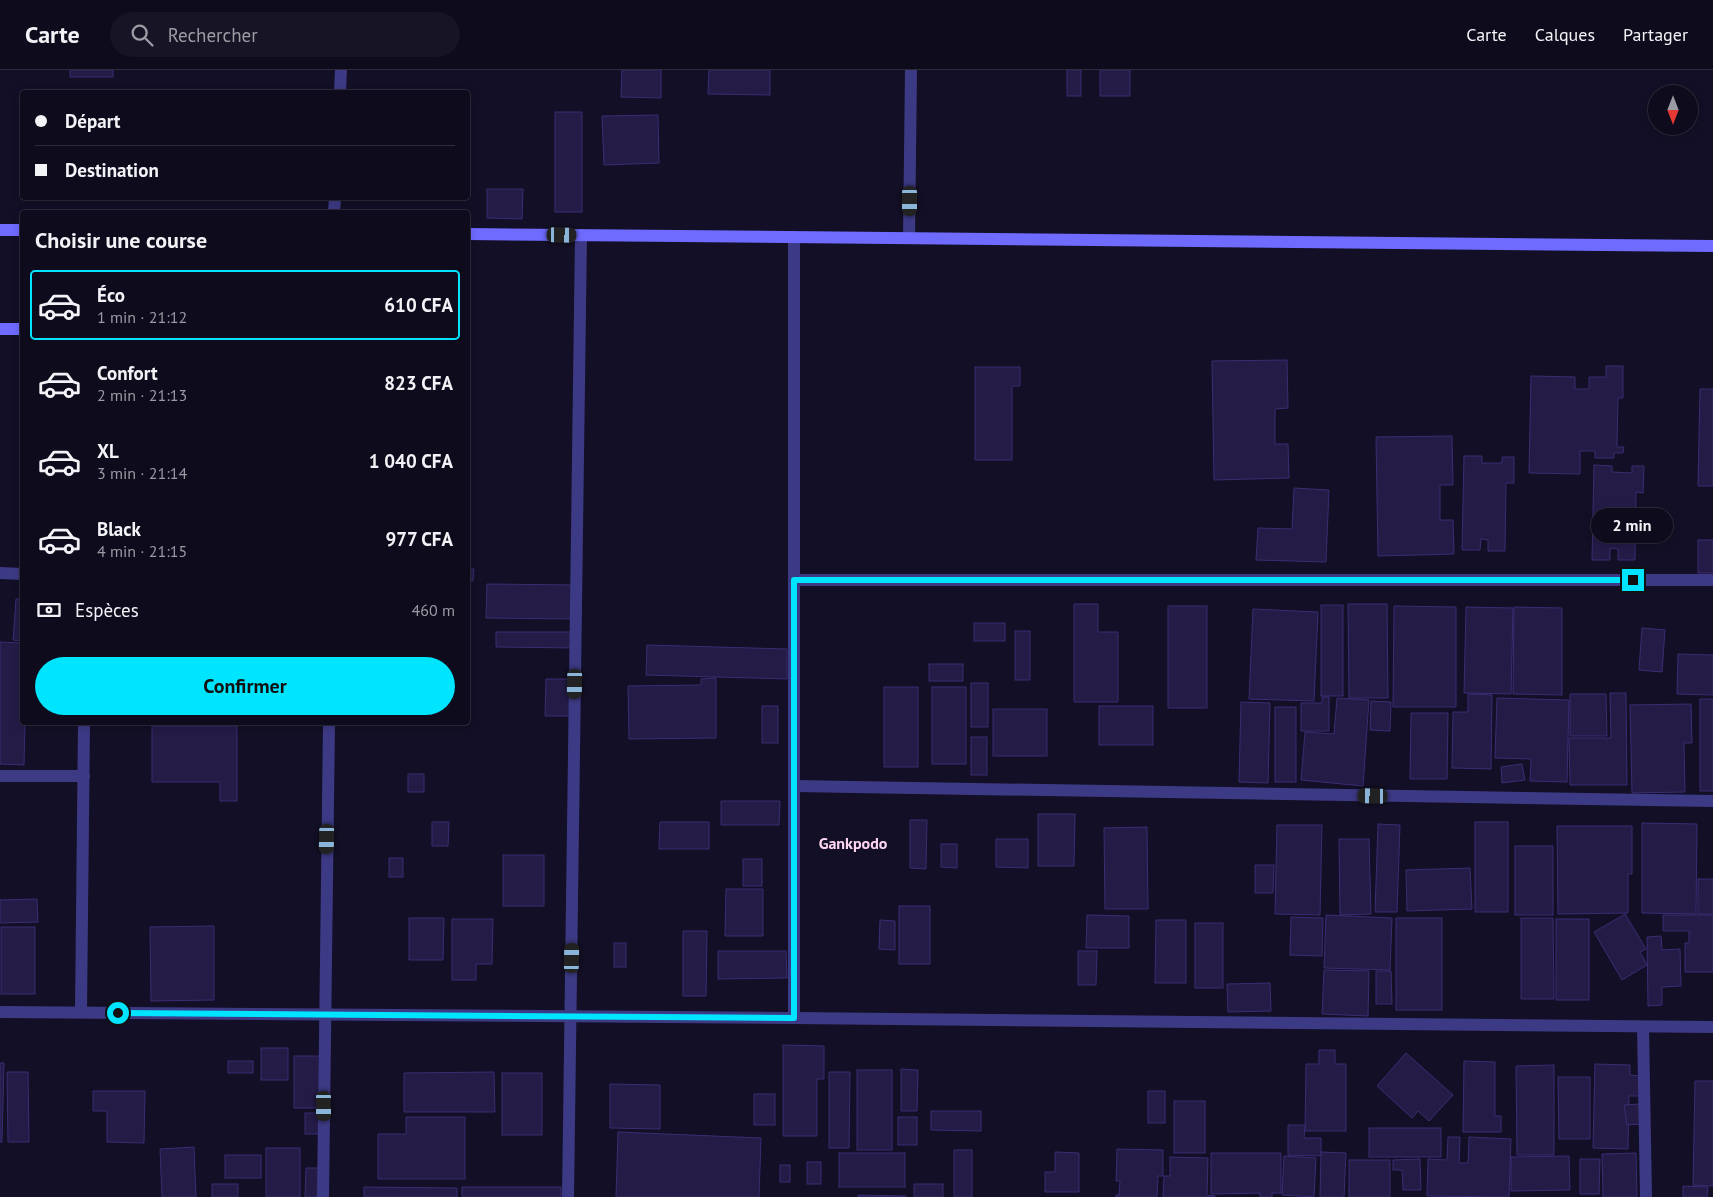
<!DOCTYPE html>
<html lang="fr">
<head>
<meta charset="utf-8">
<style>
	body { margin:0; font-family:"PT Sans",sans-serif; background:#171425; color:#f1f3f6; height:100vh; display:flex; flex-direction:column; font-size:19px; white-space:nowrap }
	* { box-sizing:border-box; margin:0 }
	p { font-size:16px; color:#9b9ba3 }
	.icon { flex:none; width:28px; height:28px; fill:none; stroke:currentColor; stroke-width:2; stroke-linecap:round; stroke-linejoin:round }
	.map { position:relative; flex:1; overflow:hidden }
	.drawer { position:absolute; left:20px; top:140px; width:450px; height:515px; display:flex; flex-direction:column; background:#0e0b1c; border-radius:5px; box-shadow:0 2px 8px #0003,0 0 0 1px #2e2b3b }
	.drawer>* { flex:none }
	.top-card { position:absolute; left:20px; top:20px; width:450px; height:110px; border-radius:5px; box-shadow:0 2px 8px #0003,0 0 0 1px #2e2b3b; display:grid; align-content:center; height:110px; padding:0 15px; background:#0e0b1c }
	.needle { width:32px; rotate:180deg }
	.controls { position:absolute; left:1648px; top:15px; display:grid; gap:10px }
	.controls a { display:grid; place-items:center; width:50px; height:50px; border-radius:50%; background:#0e0b1c; box-shadow:0 2px 8px #0003,0 0 0 1px #2e2b3b; font-size:25px }
	.end { position:absolute; width:22px; height:22px; margin:-11px; border:6px solid #00e5ff; background:#111; box-shadow:0 0 0 2px #111 }
	.from { border-radius:50% }
	.bubble { position:absolute; height:35px; border-radius:18px; background:#0e0b1c; box-shadow:0 2px 8px #0003,0 0 0 1px #2e2b3b; font-size:16px; font-weight:600; line-height:35px; text-align:center }
	.car { position:absolute; width:15px; height:30px; margin:-15px -8px; border-radius:6px; box-shadow:0 0 4px 1px #0007; background:linear-gradient(#222 24%,#8ab4d8 0 40%,#222 0 76%,#8ab4d8 0 86%,#222 0) }
	.top-card b { display:flex; align-items:center; gap:18px; height:48px; font-size:19px }
	.top-card b+b { border-top:1px solid #2e2b3b }
	.top-card i { width:12px; height:12px; background:#f1f3f6 }
	ul { padding:0; list-style:none }
	li { display:flex; align-items:center; gap:15px; height:70px; margin:0 10px 8px; padding:0 5px; border:2px solid transparent; border-radius:5px }
	li div { flex:1 }
	li b { display:block; font-size:19px }
	li em { font-style:normal; font-weight:600 }
	li.current { border-color:#00e5ff }
	li>.icon { width:45px; height:45px; stroke-width:1.5 }
	h2 { padding:0 15px; font-size:22px; line-height:60px }
	.pay { display:flex; align-items:center; gap:12px; height:55px; padding:0 15px; font-size:19px }
	.pay p { margin-inline-start:auto }
	.primary-button { display:flex; gap:10px; margin-top:auto; padding:10px 15px }
	.primary-button a { flex:1; height:58px; border-radius:30px; background:#00e5ff; color:#111; font-size:20px; font-weight:600; line-height:58px; text-align:center }
	header { display:flex; align-items:center; gap:30px; box-sizing:border-box; height:70px; padding:0 25px; background:#0e0b1c; border-bottom:1px solid #2e2b3b }
	header strong { font-size:24px }
	nav { display:flex; gap:28px; margin-inline-start:auto; font-size:18px }
	.search { width:350px; height:45px; background:#171425; display:flex; align-items:center; gap:12px; box-sizing:border-box; padding:0 18px; border-radius:28px; color:#9b9ba3; font-size:19px }
	.map>svg:first-child { display:block }
</style>
</head>
<body>
<header>
<strong>Carte</strong>
<div class="search"><svg class="icon" aria-label="search" viewBox="0 0 24 24"><circle cx="10" cy="10" r="6"/><path d="M15 15l6 6"/></svg>Rechercher</div>
<nav><a>Carte</a><a>Calques</a><a>Partager</a></nav>
</header>
<div class="map">
<svg width="1713" height="1127" viewBox="0 0 1713 1127">
	<rect width="100%" height="100%" fill="#130f26"/>
	<g fill="#241b47" stroke="#3b2d73">
		<rect x="70" y="0" width="43" height="7"/>
		<polygon points="622,0 661,0 661,28 621,27"/>
		<polygon points="709,0 770,0 770,25 708,24"/>
		<rect x="1067" y="0" width="14" height="26"/>
		<rect x="1100" y="0" width="30" height="26"/>
		<rect x="555" y="42" width="27" height="100"/>
		<polygon points="658,45 659,93 604,95 602,46"/>
		<polygon points="487,119 523,119 522,149 487,148"/>
		<polygon points="1287,290 1288,338 1275,339 1275,374 1288,374 1289,408 1214,410 1212,291"/>
		<polygon points="1606,296 1623,296 1623,328 1618,328 1617,377 1624,377 1623,383 1614,383 1614,388 1595,388 1595,381 1580,381 1580,404 1529,403 1531,306 1575,307 1575,319 1589,319 1589,307 1606,307"/>
		<polygon points="975,297 1020,297 1020,316 1012,316 1012,390 975,390"/>
		<polygon points="1700,319 1713,319 1713,416 1698,416"/>
		<polygon points="1452,366 1453,415 1440,415 1440,450 1453,450 1454,484 1378,486 1376,367"/>
		<polygon points="1464,386 1482,386 1482,393 1502,393 1502,387 1514,387 1514,413 1506,413 1505,481 1488,481 1488,470 1481,469 1480,480 1462,480"/>
		<polygon points="1594,395 1612,396 1612,402 1632,403 1632,396 1644,396 1643,423 1636,422 1635,490 1618,490 1618,479 1610,478 1610,490 1592,490"/>
		<polygon points="1294,418 1329,420 1326,492 1256,490 1258,458 1292,459"/>
		<rect x="1698" y="470" width="15" height="33"/>
		<polygon points="468,499 474,499 473,511 468,511"/>
		<polygon points="487,514 574,515 574,549 486,548"/>
		<polygon points="16,529 22,529 22,571 13,570"/>
		<polygon points="1074,534 1098,534 1098,562 1118,562 1118,632 1074,632"/>
		<polygon points="1348,534 1387,534 1388,628 1349,628"/>
		<rect x="1321" y="535" width="22" height="91"/>
		<rect x="1168" y="536" width="39" height="102"/>
		<polygon points="1394,536 1456,537 1456,637 1393,637"/>
		<polygon points="1466,537 1513,538 1511,624 1464,623"/>
		<polygon points="1514,537 1562,538 1562,625 1513,624"/>
		<polygon points="1253,539 1318,542 1314,631 1249,629"/>
		<rect x="974" y="553" width="31" height="18"/>
		<polygon points="1642,558 1665,560 1662,602 1639,600"/>
		<rect x="1015" y="561" width="15" height="49"/>
		<polygon points="496,562 579,562 578,578 496,577"/>
		<polygon points="0,572 22,573 22,652 25,652 24,695 0,694"/>
		<polygon points="647,575 787,579 787,609 646,605"/>
		<polygon points="1678,584 1713,585 1713,625 1677,624"/>
		<rect x="929" y="594" width="34" height="17"/>
		<polygon points="716,608 716,668 629,669 628,616 701,615 701,609"/>
		<polygon points="546,609 574,609 574,646 545,646"/>
		<rect x="971" y="613" width="17" height="44"/>
		<rect x="884" y="617" width="34" height="80"/>
		<rect x="932" y="617" width="34" height="77"/>
		<polygon points="1610,623 1626,623 1627,715 1570,715 1569,668 1611,668"/>
		<polygon points="1468,624 1492,625 1491,699 1452,698 1453,642 1468,642"/>
		<polygon points="1570,624 1606,624 1607,666 1570,666"/>
		<polygon points="1322,627 1329,627 1329,661 1301,661 1301,633 1322,633"/>
		<polygon points="1337,628 1369,630 1363,716 1301,710 1305,662 1334,664"/>
		<polygon points="1497,628 1569,630 1567,712 1530,711 1531,689 1495,688"/>
		<rect x="1700" y="629" width="13" height="92"/>
		<polygon points="1371,631 1391,632 1390,661 1370,660"/>
		<polygon points="1241,632 1270,633 1268,713 1239,712"/>
		<polygon points="1691,634 1692,673 1684,673 1685,722 1632,723 1630,635"/>
		<rect x="762" y="636" width="16" height="37"/>
		<rect x="1099" y="636" width="54" height="39"/>
		<rect x="1275" y="637" width="21" height="75"/>
		<rect x="993" y="639" width="54" height="47"/>
		<polygon points="1411,643 1448,643 1447,709 1410,709"/>
		<polygon points="152,656 237,656 237,731 220,731 220,712 152,712"/>
		<rect x="971" y="667" width="16" height="38"/>
		<polygon points="1522,694 1525,710 1502,713 1501,697"/>
		<rect x="408" y="704" width="16" height="18"/>
		<polygon points="721,731 780,731 779,755 721,755"/>
		<polygon points="1038,744 1075,744 1074,796 1038,796"/>
		<polygon points="910,750 927,750 926,799 910,798"/>
		<polygon points="432,752 449,752 448,776 432,776"/>
		<polygon points="660,752 709,752 709,779 659,779"/>
		<rect x="1475" y="752" width="33" height="90"/>
		<polygon points="1642,753 1697,754 1696,844 1642,843"/>
		<polygon points="1378,754 1400,755 1397,842 1375,842"/>
		<polygon points="1277,755 1322,755 1320,845 1275,844"/>
		<polygon points="1557,756 1632,756 1632,804 1628,804 1628,843 1558,844"/>
		<polygon points="1147,757 1148,839 1105,839 1104,758"/>
		<polygon points="996,769 1028,769 1028,798 996,797"/>
		<polygon points="1339,769 1369,769 1371,844 1340,845"/>
		<polygon points="941,774 957,774 957,798 941,797"/>
		<rect x="1515" y="776" width="38" height="69"/>
		<rect x="503" y="785" width="41" height="51"/>
		<rect x="389" y="788" width="14" height="19"/>
		<rect x="743" y="789" width="19" height="27"/>
		<polygon points="1255,795 1274,795 1273,823 1255,823"/>
		<polygon points="1470,798 1472,839 1407,841 1406,800"/>
		<rect x="1698" y="809" width="15" height="35"/>
		<polygon points="726,819 763,819 763,866 725,866"/>
		<polygon points="37,829 38,852 0,853 0,830"/>
		<rect x="899" y="836" width="31" height="58"/>
		<polygon points="1625,844 1646,879 1640,882 1647,895 1622,910 1594,862"/>
		<polygon points="1087,845 1129,846 1129,878 1086,878"/>
		<polygon points="1326,845 1392,848 1390,900 1324,898"/>
		<polygon points="1663,845 1713,845 1713,902 1685,902 1685,873 1689,873 1689,861 1663,861"/>
		<polygon points="1291,847 1323,848 1322,886 1290,885"/>
		<polygon points="409,848 444,848 443,890 409,890"/>
		<rect x="1396" y="848" width="46" height="92"/>
		<polygon points="1521,848 1553,848 1554,929 1521,929"/>
		<polygon points="452,849 493,849 492,894 476,894 476,910 452,910"/>
		<rect x="1556" y="849" width="33" height="81"/>
		<polygon points="880,850 895,851 895,880 879,879"/>
		<polygon points="1156,850 1186,850 1186,913 1155,913"/>
		<rect x="1195" y="853" width="28" height="65"/>
		<polygon points="214,856 214,930 151,931 150,857"/>
		<rect x="1" y="857" width="34" height="67"/>
		<polygon points="683,861 707,861 706,926 683,926"/>
		<polygon points="1661,866 1662,880 1680,879 1681,916 1662,917 1662,935 1648,936 1647,867"/>
		<rect x="614" y="873" width="12" height="24"/>
		<polygon points="718,881 786,881 787,908 718,909"/>
		<polygon points="1078,881 1097,881 1096,915 1078,915"/>
		<polygon points="1324,900 1369,901 1368,946 1322,944"/>
		<polygon points="1376,901 1391,901 1392,934 1376,934"/>
		<polygon points="1270,913 1271,941 1228,942 1227,914"/>
		<polygon points="783,975 824,976 824,1009 817,1009 817,1066 783,1066"/>
		<rect x="261" y="978" width="27" height="32"/>
		<polygon points="1319,980 1335,980 1335,994 1346,994 1346,1061 1305,1061 1306,994 1319,994"/>
		<polygon points="1406,983 1453,1025 1429,1051 1418,1041 1412,1048 1377,1016"/>
		<rect x="294" y="986" width="29" height="52"/>
		<rect x="228" y="991" width="25" height="12"/>
		<polygon points="1464,991 1495,992 1495,1046 1501,1046 1501,1062 1463,1062"/>
		<polygon points="0,993 4,993 2,1072 0,1072"/>
		<polygon points="1595,994 1630,995 1630,1005 1641,1006 1641,1026 1629,1026 1628,1079 1593,1078"/>
		<polygon points="1554,995 1554,1085 1517,1085 1516,996"/>
		<polygon points="901,999 918,1000 917,1041 901,1041"/>
		<rect x="857" y="1000" width="35" height="80"/>
		<polygon points="7,1002 28,1002 29,1072 8,1072"/>
		<polygon points="494,1002 495,1042 404,1042 404,1003"/>
		<polygon points="829,1002 850,1002 849,1078 829,1078"/>
		<rect x="502" y="1003" width="40" height="62"/>
		<polygon points="1558,1007 1590,1007 1590,1069 1559,1069"/>
		<polygon points="1695,1011 1713,1011 1713,1116 1693,1115"/>
		<polygon points="610,1014 660,1015 660,1059 610,1058"/>
		<polygon points="93,1021 145,1021 144,1073 107,1072 107,1041 93,1041"/>
		<rect x="1148" y="1021" width="17" height="32"/>
		<rect x="754" y="1024" width="21" height="31"/>
		<rect x="1174" y="1031" width="31" height="52"/>
		<polygon points="1639,1034 1642,1054 1627,1055 1624,1035"/>
		<polygon points="931,1041 981,1041 981,1061 931,1060"/>
		<rect x="305" y="1043" width="15" height="21"/>
		<polygon points="406,1047 465,1047 465,1109 378,1109 378,1064 406,1064"/>
		<rect x="898" y="1047" width="19" height="28"/>
		<polygon points="1288,1055 1305,1055 1304,1068 1321,1068 1321,1086 1288,1085"/>
		<rect x="1369" y="1058" width="72" height="29"/>
		<polygon points="618,1062 761,1068 759,1127 616,1127"/>
		<polygon points="1448,1067 1460,1067 1459,1093 1468,1093 1469,1067 1511,1069 1509,1127 1427,1126 1428,1089 1447,1090"/>
		<polygon points="194,1077 196,1127 162,1127 160,1079"/>
		<rect x="266" y="1078" width="34" height="49"/>
		<polygon points="1117,1079 1163,1080 1163,1106 1158,1106 1157,1127 1116,1127 1116,1125 1119,1125 1120,1111 1116,1111"/>
		<rect x="954" y="1080" width="18" height="47"/>
		<polygon points="1055,1082 1079,1083 1079,1122 1045,1122 1045,1102 1055,1102"/>
		<polygon points="1321,1082 1346,1083 1344,1127 1320,1127"/>
		<rect x="839" y="1083" width="66" height="34"/>
		<polygon points="1211,1083 1281,1083 1281,1123 1272,1123 1272,1127 1260,1127 1260,1123 1211,1124"/>
		<polygon points="1636,1083 1637,1127 1603,1127 1602,1084"/>
		<rect x="225" y="1085" width="36" height="23"/>
		<polygon points="1284,1086 1316,1088 1314,1127 1282,1125"/>
		<polygon points="1569,1086 1570,1120 1511,1121 1511,1087"/>
		<polygon points="1170,1087 1208,1088 1207,1125 1215,1126 1215,1127 1163,1127 1164,1106 1170,1106"/>
		<polygon points="1420,1089 1421,1120 1403,1120 1402,1100 1393,1100 1393,1090"/>
		<polygon points="1580,1089 1600,1089 1599,1124 1580,1124"/>
		<rect x="1349" y="1090" width="41" height="37"/>
		<rect x="807" y="1092" width="14" height="22"/>
		<rect x="780" y="1095" width="10" height="17"/>
		<polygon points="306,1098 321,1098 321,1127 305,1127"/>
		<rect x="212" y="1114" width="26" height="13"/>
		<rect x="914" y="1114" width="29" height="13"/>
		<polygon points="1683,1116 1708,1117 1707,1127 1683,1127"/>
		<polygon points="364,1117 457,1118 457,1127 364,1127"/>
		<rect x="462" y="1117" width="99" height="10"/>
		<polygon points="858,1125 906,1126 906,1127 858,1127"/>
	</g>
	<g fill="none" stroke-linecap="round" stroke-linejoin="round">
		<g stroke="#3d3a85" stroke-width="12">
			<polyline points="340,22 341,0"/>
			<polyline points="334,142 335,128"/>
			<polyline points="909,168 911,0"/>
			<polyline points="0,503 22,504"/>
			<polyline points="794,510 1713,510"/>
			<polyline points="0,706 84,706"/>
			<polyline points="794,716 1713,731"/>
			<polyline points="0,942 794,948 1713,957"/>
			<polyline points="81,942 84,652"/>
			<polyline points="794,948 794,167"/>
			<polyline points="1643,957 1646,1127"/>
			<polyline points="323,1127 329,652"/>
			<polyline points="568,1127 581,165"/>
		</g>
		<g stroke="#6f6bff" stroke-width="12">
			<polyline points="0,160 22,160"/>
			<polyline points="468,164 1713,176"/>
			<polyline points="0,259 22,259"/>
		</g>
	</g>
	<g fill="none" stroke-linecap="round" stroke-linejoin="round">
		<polyline stroke="#00e5ff" stroke-width="6" points="118,943 794,948 794,510 1633,510"/>
	</g>
	<g text-anchor="middle" stroke-width="5" stroke-linejoin="round" paint-order="stroke">
		<g font-size="16" font-weight="bold" fill="#ffd6f0" stroke="#130f26">
			<text x="853" y="779">Gankpodo</text>
		</g>
	</g>
</svg>
<div class="controls">
<a><svg class="needle" viewBox="-14 -14 28 28"><path d="M0-13l5 13h-10z" fill="#e53935"/><path d="M0 13l5-13h-10z" fill="#9b9ba3"/></svg></a>
</div>
<i class="end from" style="left:118px;top:943px"></i>
<i class="end" style="left:1633px;top:510px"></i>
<div class="bubble" style="left:1591px;top:438px;width:82px">2 min</div>
<i class="car" style="left:910px;top:131px;rotate:180deg"></i>
<i class="car" style="left:562px;top:165px;rotate:91deg"></i>
<i class="car" style="left:575px;top:614px;rotate:181deg"></i>
<i class="car" style="left:1373px;top:726px;rotate:271deg"></i>
<i class="car" style="left:327px;top:769px;rotate:181deg"></i>
<i class="car" style="left:572px;top:888px;rotate:1deg"></i>
<i class="car" style="left:324px;top:1036px;rotate:180deg"></i>
<div class="top-card">
<b><i class="from"></i>Départ</b>
<b><i></i>Destination</b>
</div>
<section class="drawer">
<h2>Choisir une course</h2>
<ul>
<li class="current"><svg class="icon" aria-label="car" viewBox="0 0 24 24"><path d="M5 17H2v-5l4-1 3-4h7l3 4 3 1v5h-3M9 17h6M6 11h13"/><circle cx="7" cy="17" r="2"/><circle cx="17" cy="17" r="2"/></svg><div><b>Éco</b><p>1 min · 21:12</p></div><em>610 CFA</em></li>
<li><svg class="icon" aria-label="car" viewBox="0 0 24 24"><path d="M5 17H2v-5l4-1 3-4h7l3 4 3 1v5h-3M9 17h6M6 11h13"/><circle cx="7" cy="17" r="2"/><circle cx="17" cy="17" r="2"/></svg><div><b>Confort</b><p>2 min · 21:13</p></div><em>823 CFA</em></li>
<li><svg class="icon" aria-label="car" viewBox="0 0 24 24"><path d="M5 17H2v-5l4-1 3-4h7l3 4 3 1v5h-3M9 17h6M6 11h13"/><circle cx="7" cy="17" r="2"/><circle cx="17" cy="17" r="2"/></svg><div><b>XL</b><p>3 min · 21:14</p></div><em>1 040 CFA</em></li>
<li><svg class="icon" aria-label="car" viewBox="0 0 24 24"><path d="M5 17H2v-5l4-1 3-4h7l3 4 3 1v5h-3M9 17h6M6 11h13"/><circle cx="7" cy="17" r="2"/><circle cx="17" cy="17" r="2"/></svg><div><b>Black</b><p>4 min · 21:15</p></div><em>977 CFA</em></li>
</ul>
<div class="pay"><svg class="icon" aria-label="cash" viewBox="0 0 24 24"><path d="M3 7h18v10H3z"/><circle cx="12" cy="12" r="2"/></svg>Espèces<p>460 m</p></div>
<div class="primary-button"><a>Confirmer</a></div>
</section>
</div>
</body>
</html>
